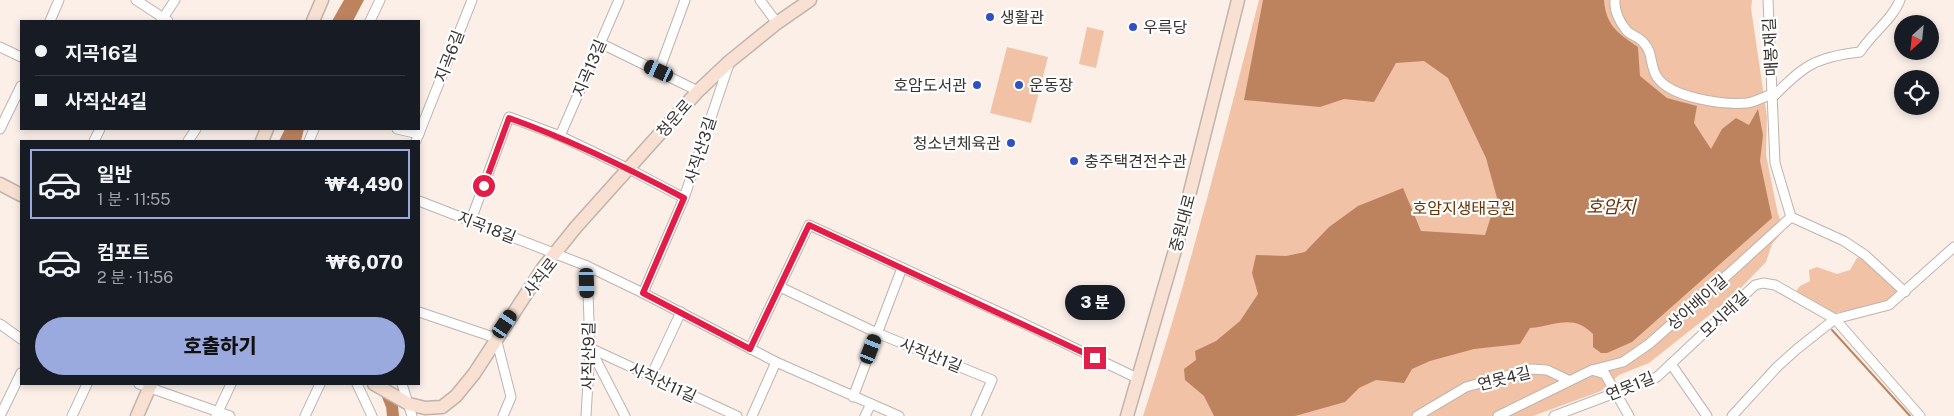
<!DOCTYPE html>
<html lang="ko">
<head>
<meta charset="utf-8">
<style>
	body { margin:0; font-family:"Public Sans","Noto Sans KR",sans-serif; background:#242831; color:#f1f3f6; height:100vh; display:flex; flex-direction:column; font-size:19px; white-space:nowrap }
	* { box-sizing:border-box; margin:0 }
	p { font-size:16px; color:#9ea1a6 }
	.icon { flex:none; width:28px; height:28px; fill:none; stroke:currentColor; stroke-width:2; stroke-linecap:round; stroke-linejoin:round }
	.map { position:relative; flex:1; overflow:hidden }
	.details { position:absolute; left:20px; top:140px; width:400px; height:245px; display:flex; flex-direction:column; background:#171b24; border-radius:0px; box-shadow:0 2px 8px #0003 }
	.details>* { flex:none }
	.hud { position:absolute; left:20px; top:20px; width:400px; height:110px; border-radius:0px; box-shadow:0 2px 8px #0003; display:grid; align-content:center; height:110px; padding:0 15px; background:#171b24 }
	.needle { width:32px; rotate:207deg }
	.fabs { position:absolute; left:1894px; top:15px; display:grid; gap:10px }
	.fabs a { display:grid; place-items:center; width:45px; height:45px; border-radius:50%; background:#171b24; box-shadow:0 2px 8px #0003; font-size:25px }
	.end { position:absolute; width:22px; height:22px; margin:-11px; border:6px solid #e11d48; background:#fff; box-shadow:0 0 0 2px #fff }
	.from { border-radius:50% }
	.bubble { position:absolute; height:35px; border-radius:18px; background:#171b24; box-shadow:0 2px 8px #0003; font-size:16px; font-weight:800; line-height:35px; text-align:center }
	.car { position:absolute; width:15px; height:30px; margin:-15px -8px; border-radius:6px; box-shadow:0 0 4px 1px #0007; background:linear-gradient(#222 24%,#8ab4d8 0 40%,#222 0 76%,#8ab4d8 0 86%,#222 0) }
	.hud b { display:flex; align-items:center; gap:18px; height:48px; font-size:19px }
	.hud b+b { border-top:1px solid #363941 }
	.hud i { width:12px; height:12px; background:#f1f3f6 }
	ul { padding:9px 0 0; list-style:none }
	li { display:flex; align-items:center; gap:15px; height:70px; margin:0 10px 8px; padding:0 5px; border:2px solid transparent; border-radius:0px }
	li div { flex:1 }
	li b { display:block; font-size:19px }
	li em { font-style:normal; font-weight:800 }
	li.active { border-color:#9aaade }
	li>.icon { width:45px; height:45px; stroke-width:1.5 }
	.action { display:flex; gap:10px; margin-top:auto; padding:10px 15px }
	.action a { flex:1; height:58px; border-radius:30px; background:#9aaade; color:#111; font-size:20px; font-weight:800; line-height:58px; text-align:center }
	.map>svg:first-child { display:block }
</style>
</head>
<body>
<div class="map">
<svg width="1954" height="416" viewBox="0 0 1954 416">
	<rect width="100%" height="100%" fill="#fbefe8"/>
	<g fill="#f1c2a6">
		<path d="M1259,0h493l-1,8 16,109 -1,38 12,59 6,16 -12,14 -6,18 -35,36 -82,65 -30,12 -18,16 -68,25h-390c45,-137 80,-277 116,-416z"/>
		<polygon points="1087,27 1104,31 1096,68 1079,64"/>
		<polygon points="1007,47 1048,57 1031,123 990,113"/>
		<polygon points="1862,257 1898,288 1898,292 1888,302 1831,314 1795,293 1800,286 1810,281 1809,270 1817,267 1837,274 1850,270 1857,258"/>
	</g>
	<g fill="#bd835f">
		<polygon points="344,0 364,0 353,21 332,21"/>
		<path d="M1263,0h341c2,26 14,33 34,47l2,29 27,22 30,8 -3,17 17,26 11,-20 14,-11 13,7 9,-16 5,26 -3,26 12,57 -140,124 -25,11h-6l-8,-6v-13c-20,-21 -39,-8 -63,-6l-10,16 -46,5 -44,12 -18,8 -8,14 -28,-3 -17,8 -14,14 -50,14h-81l-10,-20 -19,-16 -1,-11 12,-9 -1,-9 21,-10 24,-20 18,-27 -6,-21 4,-18 30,1 19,-4 24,-25 29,-21 45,-18 18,43 64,4 12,-37 -11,-40 -38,-80 -24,-17 -28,2 -22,39 -30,-3 -24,8 -76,-7z"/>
		<polygon points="285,129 304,129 301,141 279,141"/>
	</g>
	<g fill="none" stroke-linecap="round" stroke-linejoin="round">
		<polyline stroke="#bd835f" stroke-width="2" points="1832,330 1910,416"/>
		<polyline stroke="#bd835f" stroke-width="12" points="384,386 392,406 393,416"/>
		<defs>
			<g id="street">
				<polyline points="136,0 168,21"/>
				<polyline points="760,0 777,23"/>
				<polyline points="1768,0 1772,94"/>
				<polyline points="50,21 59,0"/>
				<polyline points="161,21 175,0"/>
				<polyline points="370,21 380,0"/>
				<polyline points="600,43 698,91"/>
				<polyline points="0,47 21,57"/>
				<polyline points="659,71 685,0"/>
				<path d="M1772,98c31,-32 43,-41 88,-46 11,-18 32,-32 40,-52"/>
				<polyline points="0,129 21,86"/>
				<polyline points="397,129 419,134"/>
				<polyline points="560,136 619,0"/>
				<polyline points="94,141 100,129"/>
				<polyline points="188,141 196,129"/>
				<polyline points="309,141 314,129"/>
				<polyline points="416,141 472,0"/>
				<polyline points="419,201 587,266 643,293 776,362 899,416"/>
				<polyline points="1791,217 1844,241 1865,255 1905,292"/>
				<polyline points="471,220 509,117 560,136 629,169 684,198"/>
				<polyline points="780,287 877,333 992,380 976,416"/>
				<polyline points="643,293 684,198 729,64"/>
				<polyline points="419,312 496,338 511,397 503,416"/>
				<polyline points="0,324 21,339"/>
				<polyline points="590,348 737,416"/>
				<polyline points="750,349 809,225 1014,319 1137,378"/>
				<polyline points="591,350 625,416"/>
				<polyline points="1671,364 1707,416"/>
				<path d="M1592,370l31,-8 26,-18 84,-74 58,-53 -16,-54 -3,-69c-8,3 -17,8 -25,9 -24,2 -76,-5 -90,-26 -8,-12 -3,-24 -14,-35 -4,-5 -11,-6 -16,-11 -7,-8 -13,-20 -12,-31"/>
				<polyline points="651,376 681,312"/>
				<polyline points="139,384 230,416"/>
				<polyline points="357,384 372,416"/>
				<polyline points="402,384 412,416"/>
				<polyline points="853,397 902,268"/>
				<polyline points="0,416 21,373"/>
				<polyline points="72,416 87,384"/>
				<polyline points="216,416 231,384"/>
				<polyline points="305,416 320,384"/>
				<polyline points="586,416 590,348 587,266"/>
				<polyline points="752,416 776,362"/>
				<polyline points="865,416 871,404"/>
				<polyline points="1417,416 1466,387 1531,369 1547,370 1568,380"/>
				<polyline points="1498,416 1592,370 1605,374 1629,416"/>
				<polyline points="1554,416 1657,377 1755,285 1763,283 1775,285 1835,319 1920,416"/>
				<polyline points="1732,416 1777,367 1797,349 1835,319 1889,305 1954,247"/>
			</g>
			<g id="secondary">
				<polyline points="313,21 322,0"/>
				<polyline points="262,141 267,129"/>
				<polyline points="0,184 21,195"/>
				<polyline points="374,384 409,404 425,408 442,407 456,396 474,374 543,268 576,227 698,91 730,61 777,23 810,0"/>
				<polyline points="137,416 151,384"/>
				<polyline points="1127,416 1178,240 1238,0"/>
			</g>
		</defs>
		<use href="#street" stroke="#bfb3ac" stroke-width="11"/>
		<use href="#secondary" stroke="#bfb3ac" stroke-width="15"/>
		<use href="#street" stroke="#fff" stroke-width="9"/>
		<use href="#secondary" stroke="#f8e1d2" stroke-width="12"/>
	</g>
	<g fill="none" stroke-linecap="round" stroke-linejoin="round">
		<path stroke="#e11d48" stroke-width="6" d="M484,186l25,-68c62,22 117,49 175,80l-41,95 107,56 59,-124 286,133"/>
	</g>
	<g fill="#2f51c1" stroke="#fff" stroke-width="2">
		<circle cx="990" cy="17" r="5"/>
		<circle cx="1133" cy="27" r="5"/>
		<circle cx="977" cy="85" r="5"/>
		<circle cx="1019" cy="85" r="5"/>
		<circle cx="1011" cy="143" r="5"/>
		<circle cx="1074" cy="161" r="5"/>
	</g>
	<g text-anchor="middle" stroke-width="4.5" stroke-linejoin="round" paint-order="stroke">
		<g font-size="16" fill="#383330" stroke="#fff" text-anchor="start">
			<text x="1000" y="23">생활관</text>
			<text x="1143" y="33">우륵당</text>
			<text x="967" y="91" text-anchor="end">호암도서관</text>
			<text x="1029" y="91">운동장</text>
			<text x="1001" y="149" text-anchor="end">청소년체육관</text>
			<text x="1084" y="167">충주택견전수관</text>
		</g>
		<g font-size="16" fill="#383330" stroke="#fff">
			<text transform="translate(1770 47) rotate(-93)" y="6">매봉재길</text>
			<text transform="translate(449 56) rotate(-69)" y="6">지곡6길</text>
			<text transform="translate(589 68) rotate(-67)" y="6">지곡13길</text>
			<text transform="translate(674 118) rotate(-49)" y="6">청운로</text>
			<text transform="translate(700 150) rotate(-72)" y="6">사직산3길</text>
			<text transform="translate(1182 223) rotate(-75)" y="6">중원대로</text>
			<text transform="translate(487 227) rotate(21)" y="6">지곡18길</text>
			<text transform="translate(540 277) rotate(-52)" y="6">사직로</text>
			<text transform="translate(1697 302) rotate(-41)" y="6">상아배이길</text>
			<text transform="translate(1724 314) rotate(-43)" y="6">모시래길</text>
			<text transform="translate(931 355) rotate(22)" y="6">사직산1길</text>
			<text transform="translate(588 356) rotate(-89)" y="6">사직산9길</text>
			<text transform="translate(1504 378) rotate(-14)" y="6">연못4길</text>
			<text transform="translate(663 382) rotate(25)" y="6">사직산11길</text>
			<text transform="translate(1630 386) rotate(-22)" y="6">연못1길</text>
		</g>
		<g font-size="16" fill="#683205" stroke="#fff">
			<text x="1464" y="214">호암지생태공원</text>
		</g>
		<g font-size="18" font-style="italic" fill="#6a3307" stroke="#fff">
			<text x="1611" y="213">호암지</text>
		</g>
	</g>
</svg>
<div class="fabs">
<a><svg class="needle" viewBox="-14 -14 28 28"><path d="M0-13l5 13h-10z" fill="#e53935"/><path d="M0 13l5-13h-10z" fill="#9ea1a6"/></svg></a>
<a><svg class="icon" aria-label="locate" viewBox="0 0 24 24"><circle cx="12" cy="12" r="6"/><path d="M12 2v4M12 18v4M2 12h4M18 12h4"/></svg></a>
</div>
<i class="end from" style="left:484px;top:186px"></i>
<i class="end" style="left:1095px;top:358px"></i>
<div class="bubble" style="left:1065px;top:285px;width:60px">3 분</div>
<i class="car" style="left:659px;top:71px;rotate:295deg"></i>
<i class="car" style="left:587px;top:283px;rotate:178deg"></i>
<i class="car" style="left:505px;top:324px;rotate:34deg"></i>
<i class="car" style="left:871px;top:349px;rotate:21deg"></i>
<div class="hud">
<b><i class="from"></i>지곡16길</b>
<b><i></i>사직산4길</b>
</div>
<section class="details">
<ul>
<li class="active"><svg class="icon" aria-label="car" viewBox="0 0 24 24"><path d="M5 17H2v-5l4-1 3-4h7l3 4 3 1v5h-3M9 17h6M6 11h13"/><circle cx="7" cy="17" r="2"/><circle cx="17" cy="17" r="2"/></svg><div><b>일반</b><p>1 분 · 11:55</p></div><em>₩4,490</em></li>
<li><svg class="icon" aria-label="car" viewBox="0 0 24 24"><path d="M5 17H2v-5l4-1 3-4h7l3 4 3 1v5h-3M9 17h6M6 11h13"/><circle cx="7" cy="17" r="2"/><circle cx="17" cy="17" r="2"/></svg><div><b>컴포트</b><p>2 분 · 11:56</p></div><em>₩6,070</em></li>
</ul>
<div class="action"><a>호출하기</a></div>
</section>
</div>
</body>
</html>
